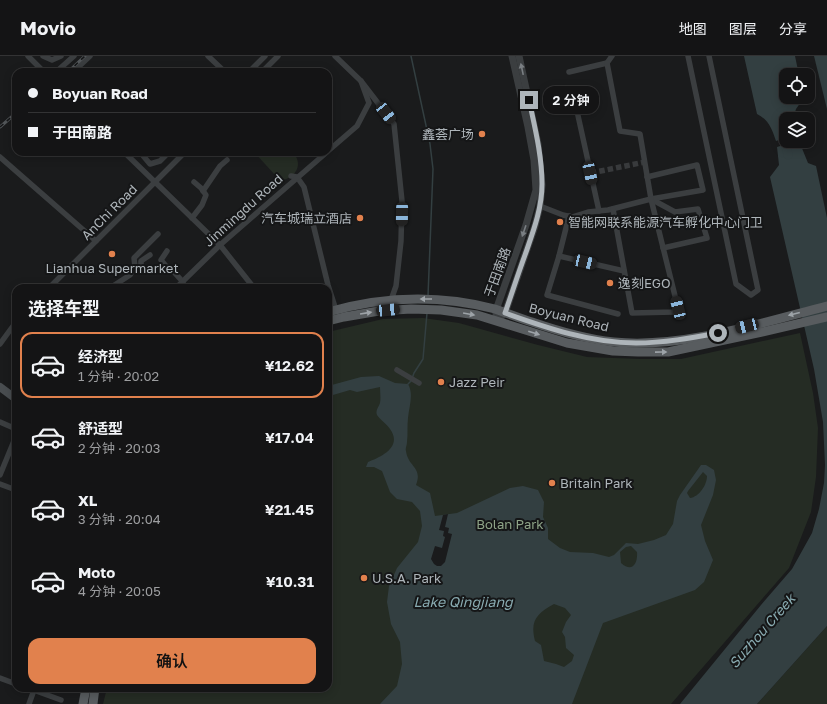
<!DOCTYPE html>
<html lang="zh">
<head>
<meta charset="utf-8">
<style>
	body { margin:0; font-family:"Golos Text","Noto Sans SC",sans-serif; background:#212122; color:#f1f3f6; height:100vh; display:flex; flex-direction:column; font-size:15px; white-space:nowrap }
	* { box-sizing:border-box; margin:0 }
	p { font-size:13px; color:#9d9ea0 }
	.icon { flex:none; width:22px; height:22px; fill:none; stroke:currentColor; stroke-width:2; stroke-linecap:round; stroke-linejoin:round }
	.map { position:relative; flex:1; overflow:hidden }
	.drawer { position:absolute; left:12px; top:228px; width:320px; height:408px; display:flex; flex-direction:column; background:#141415; border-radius:12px; box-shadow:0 2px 10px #0003,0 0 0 1px #333334 }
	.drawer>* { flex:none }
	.guide { position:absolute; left:12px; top:12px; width:320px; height:88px; border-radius:12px; box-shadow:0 2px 10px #0003,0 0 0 1px #333334; display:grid; align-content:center; height:88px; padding:0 16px; background:#141415 }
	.fabs { position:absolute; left:779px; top:12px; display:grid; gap:8px }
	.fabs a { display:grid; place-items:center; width:36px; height:36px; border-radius:8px; background:#141415; box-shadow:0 2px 10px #0003,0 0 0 1px #333334; font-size:20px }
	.end { position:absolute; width:18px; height:18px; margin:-9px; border:5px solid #aeb5ba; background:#111; box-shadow:0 0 0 2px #111 }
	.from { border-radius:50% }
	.bubble { position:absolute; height:28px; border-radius:12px; background:#141415; box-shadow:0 2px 10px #0003,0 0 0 1px #333334; font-size:13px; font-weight:600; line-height:28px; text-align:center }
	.car { position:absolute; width:12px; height:24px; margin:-12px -6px; border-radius:5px; box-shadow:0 0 3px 1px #0007; background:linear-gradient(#222 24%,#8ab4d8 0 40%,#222 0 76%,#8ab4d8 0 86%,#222 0) }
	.guide b { display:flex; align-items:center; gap:14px; height:38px; font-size:15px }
	.guide b+b { border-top:1px solid #333334 }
	.guide i { width:10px; height:10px; background:#f1f3f6 }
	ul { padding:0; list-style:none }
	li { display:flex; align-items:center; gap:12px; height:66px; margin:0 8px 6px; padding:0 8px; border:2px solid transparent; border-radius:12px }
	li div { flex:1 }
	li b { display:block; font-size:15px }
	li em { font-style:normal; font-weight:600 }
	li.current { border-color:#e1814d }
	li>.icon { width:36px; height:36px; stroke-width:1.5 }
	h2 { padding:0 16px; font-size:18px; line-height:48px }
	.action { display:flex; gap:8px; margin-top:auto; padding:8px 16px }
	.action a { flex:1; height:46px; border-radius:12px; background:#e1814d; color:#111; font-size:16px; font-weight:600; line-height:46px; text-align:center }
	header { display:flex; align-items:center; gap:24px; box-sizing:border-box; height:56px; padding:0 20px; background:#141415; border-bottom:1px solid #333334 }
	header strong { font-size:19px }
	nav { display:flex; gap:22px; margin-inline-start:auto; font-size:14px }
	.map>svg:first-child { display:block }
</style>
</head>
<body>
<header>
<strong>Movio</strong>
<nav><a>地图</a><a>图层</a><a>分享</a></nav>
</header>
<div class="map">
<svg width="827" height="648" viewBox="0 0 827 648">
	<rect width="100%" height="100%" fill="#1a1b1c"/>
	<g fill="#252c24">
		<path d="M254,96h39c10,12 4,24 -10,28l-7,-4z"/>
		<polygon points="423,262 459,267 538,289 587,301 640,303 681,303 800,277 813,337 818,372 816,421 811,456 789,512 671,648 103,648 107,632 328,632 328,276 383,263"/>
		<polygon points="827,570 827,648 757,648"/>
	</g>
	<g fill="#333f41" fill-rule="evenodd">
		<path d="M744,0h51l4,19h-13v22h17v2l-7,10 -3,10h-7v19l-10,3c-4,-12 -7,-21 -19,-27z"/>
		<polygon points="814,0 827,0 827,53"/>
		<polygon points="796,85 799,85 808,107 816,110 827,162 827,570 757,648 680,648 761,549 792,513 812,477 819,453 824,427 825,409 823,366 814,313 770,121 779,109 777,91"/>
		<path d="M379,320l16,7 13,1c6,10 1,23 0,34 -1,8 0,16 -1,24 0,3 -2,7 -1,9 2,16 17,16 10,34l14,8 5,23 22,-3 53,-25 13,-2 15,4 6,12 -1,15 5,11v11l12,9 10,4 23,1 16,4 5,-2 12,-12 12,1 16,-4 12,-5 7,-11 4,-23 3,-6 21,-30h5l8,5 2,10 -3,15 -12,30 4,16 8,19 -9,22 -9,8 -92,33 -31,81h-192l17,-18 5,-22 -2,-22 -9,-18 -4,-22 2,-16 8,-18 21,-26 4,-16 -2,-15 -8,-9 -15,-3 -7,-7 -8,-21 -8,-4h-8l2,-5c13,-5 35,-15 22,-33 -3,-5 -10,-9 -13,-14 -2,-5 2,-8 3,-12 1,-5 0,-11 0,-16l-23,5 -7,-2 -17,5 -5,4v-13l33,-9zM703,416l4,4c0,9 -8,21 -17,22l-3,-5 1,-2zM631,490l6,6c1,12 -5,21 -16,11l-1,-11 6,-5zM554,548l11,4 6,7 -5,7 -4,10 3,5 1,11 8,7 -2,6 -8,6 -8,-3 -12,-3 -3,-16 -6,-4c-5,-20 1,-27 19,-37z"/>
	</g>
	<polygon fill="#1a1b1c" points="448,458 445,471 449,472 448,477 452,478 445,506 441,510 437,510 434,508 431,503 435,490 442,492 445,481 443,480 444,475 439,474 443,459"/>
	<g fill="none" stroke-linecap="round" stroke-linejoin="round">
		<g stroke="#333f41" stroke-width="1.5">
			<polyline points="411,0 430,88 433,113 428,240"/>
			<polyline points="408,328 411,325 414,317 423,303 427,257"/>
		</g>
		<polyline stroke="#333f41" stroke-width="9" points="782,71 788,99"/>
		<polyline stroke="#383a3c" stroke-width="5.5" stroke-dasharray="5.5 3" stroke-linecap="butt" points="591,117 645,106"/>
		<g stroke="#3b3e40" stroke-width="5.5">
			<polyline points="28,0 44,16"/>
			<polyline points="43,0 52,4 61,0"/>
			<polyline points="208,0 225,16"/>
			<polyline points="688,0 736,228 751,239 758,234 709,0"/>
			<polyline points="56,16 74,0"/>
			<polyline points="73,16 90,0"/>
			<polyline points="249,16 265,0"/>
			<polyline points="262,16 278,0"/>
			<polyline points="569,16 607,7 612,0"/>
			<polyline points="361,25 394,68 402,145 401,185 396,230 391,244"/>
			<polyline points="575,46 599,155"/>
			<polyline points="328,95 357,70 369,47 361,25 335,0"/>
			<polyline points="124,96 220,189 254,232"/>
			<polyline points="140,96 150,108 160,105 169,96"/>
			<polyline points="0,101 96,185"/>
			<polyline points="291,120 297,121 304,131 328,229 336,254"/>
			<polyline points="647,121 697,109 703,134 651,143"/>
			<polyline points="203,135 220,110 227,104"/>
			<polyline points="651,143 675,156 698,153 707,182 663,192"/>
			<polyline points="540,150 563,159 572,161 588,156 608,154 651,143 640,78 620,75 607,7"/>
			<polyline points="613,153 632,257 674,256 678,252 651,143"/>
			<polyline points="569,160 559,200 624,215"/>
			<polyline points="192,162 202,149 206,139 201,132 194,126"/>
			<polyline points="167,195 161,204 166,210 173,215 183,226"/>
			<polyline points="559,200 547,239 618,258"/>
			<polyline points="135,211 137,212 141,209 141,205 150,199"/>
			<polyline points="49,232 185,96"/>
			<polyline points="100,232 102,231 104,232"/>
			<polyline points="110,232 130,219 135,211 134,202 158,178"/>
			<polyline points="176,232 220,189 327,96"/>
			<polyline points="0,288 16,266"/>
			<polyline points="397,314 419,327"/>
			<polyline points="0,366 16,373"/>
			<polyline points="0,419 16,380"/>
			<polyline points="0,428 16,434"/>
			<polyline points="0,622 16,628"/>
			<polyline points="28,632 61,644"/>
			<polyline points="29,648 34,634"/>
		</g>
		<g stroke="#3b3e40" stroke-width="7">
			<polyline points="496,258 496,254 526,169 536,134 534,104 528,71 512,0"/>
			<polyline points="497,265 505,257 535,170 540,150 542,129 538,88 519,0"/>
		</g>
		<polyline stroke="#494d50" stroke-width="8" points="0,331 16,343"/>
		<g stroke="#585c5f" stroke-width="9">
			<path d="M328,256c56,-16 110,-18 167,-3 12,4 24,9 37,13 26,9 54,17 82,20 67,7 147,-19 213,-36"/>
			<polyline points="328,265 344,261 379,255 411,253 441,254 477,259 567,287 613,295 638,296 668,296 762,276 827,261"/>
			<polyline points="83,648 86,632"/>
			<polyline points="93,648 95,632"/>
		</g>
		<defs>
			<g id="rail">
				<polyline points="68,16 85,0"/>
				<polyline points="0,71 16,57"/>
			</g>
		</defs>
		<use href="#rail" stroke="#525659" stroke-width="3"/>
		<use href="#rail" stroke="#151617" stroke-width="1.5" stroke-dasharray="4.5" stroke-linecap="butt"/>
	</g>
	<defs><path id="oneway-solid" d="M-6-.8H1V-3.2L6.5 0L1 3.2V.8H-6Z"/></defs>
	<g fill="#7a7f83">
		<use href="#oneway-solid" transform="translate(522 13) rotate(-102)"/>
		<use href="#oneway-solid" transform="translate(524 175) rotate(109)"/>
	</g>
	<g fill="#9da3a8">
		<use href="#oneway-solid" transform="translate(426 243) rotate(180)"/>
		<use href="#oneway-solid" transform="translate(366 257) rotate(-9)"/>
		<use href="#oneway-solid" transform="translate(469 258) rotate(10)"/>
		<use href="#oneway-solid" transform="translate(794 258) rotate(166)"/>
		<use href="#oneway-solid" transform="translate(534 277) rotate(17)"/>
		<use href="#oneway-solid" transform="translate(661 296) rotate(-1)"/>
	</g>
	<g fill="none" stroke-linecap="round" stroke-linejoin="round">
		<path stroke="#aeb5ba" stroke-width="5" d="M529,44c6,28 13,56 13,84 0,25 -9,48 -17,71 -7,19 -13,38 -20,58 42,15 86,30 131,30 28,0 55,-5 82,-10"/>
	</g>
	<g fill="#e1814d" stroke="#151617" stroke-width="1.5">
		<circle cx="482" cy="78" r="4"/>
		<circle cx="360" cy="162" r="4"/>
		<circle cx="560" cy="166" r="4"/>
		<circle cx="112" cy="198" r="4"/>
		<circle cx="610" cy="227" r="4"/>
		<circle cx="441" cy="326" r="4"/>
		<circle cx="552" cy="427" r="4"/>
		<circle cx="364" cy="522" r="4"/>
	</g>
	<g text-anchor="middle" stroke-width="4" stroke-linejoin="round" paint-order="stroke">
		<g font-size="13" fill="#aeb5ba" stroke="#151617" text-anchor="start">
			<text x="474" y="83" text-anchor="end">鑫荟广场</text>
			<text x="352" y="167" text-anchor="end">汽车城瑞立酒店</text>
			<text x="568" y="171">智能网联系能源汽车孵化中心门卫</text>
			<text x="112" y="217" text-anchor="middle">Lianhua Supermarket</text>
			<text x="618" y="232">逸刻EGO</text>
			<text x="449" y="331">Jazz Peir</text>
			<text x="560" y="432">Britain Park</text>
			<text x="372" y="527">U.S.A. Park</text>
		</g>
		<g font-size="13" fill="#aeb5ba" stroke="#151617">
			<text transform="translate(243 154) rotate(-42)" y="5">Jinmingdu Road</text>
			<text transform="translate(109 156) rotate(-45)" y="5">AnChi Road</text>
			<text transform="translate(497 216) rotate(-70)" y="5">于田南路</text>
			<text transform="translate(569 261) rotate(14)" y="5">Boyuan Road</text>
		</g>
		<g font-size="13" fill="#8ea387" stroke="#151617">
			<text x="510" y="473">Bolan Park</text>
		</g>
		<g font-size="14" font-style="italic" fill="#89abb1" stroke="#151617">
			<text x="463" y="551">Lake Qingjiang</text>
			<text transform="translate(762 575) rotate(-49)" y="5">Suzhou Creek</text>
		</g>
	</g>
</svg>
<div class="fabs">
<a><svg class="icon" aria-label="locate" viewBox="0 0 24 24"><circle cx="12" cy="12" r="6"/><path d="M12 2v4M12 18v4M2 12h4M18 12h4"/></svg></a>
<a><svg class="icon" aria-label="layers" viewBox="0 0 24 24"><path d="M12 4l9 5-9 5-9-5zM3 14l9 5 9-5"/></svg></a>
</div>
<i class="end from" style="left:718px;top:277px"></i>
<i class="end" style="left:529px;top:44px"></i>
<div class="bubble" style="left:543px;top:30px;width:56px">2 分钟</div>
<i class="car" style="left:386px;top:57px;rotate:142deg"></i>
<i class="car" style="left:590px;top:117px;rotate:168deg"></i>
<i class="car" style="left:402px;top:158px;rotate:181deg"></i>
<i class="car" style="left:585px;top:206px;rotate:103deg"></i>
<i class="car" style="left:678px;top:252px;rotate:346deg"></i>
<i class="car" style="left:388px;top:254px;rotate:85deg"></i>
<i class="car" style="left:747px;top:270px;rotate:256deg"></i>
<div class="guide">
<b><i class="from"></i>Boyuan Road</b>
<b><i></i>于田南路</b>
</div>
<section class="drawer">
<h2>选择车型</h2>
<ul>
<li class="current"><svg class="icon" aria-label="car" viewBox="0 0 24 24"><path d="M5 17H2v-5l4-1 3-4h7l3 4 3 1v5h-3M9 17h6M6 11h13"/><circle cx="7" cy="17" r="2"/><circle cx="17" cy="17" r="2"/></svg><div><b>经济型</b><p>1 分钟 · 20:02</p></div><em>¥12.62</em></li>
<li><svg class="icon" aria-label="car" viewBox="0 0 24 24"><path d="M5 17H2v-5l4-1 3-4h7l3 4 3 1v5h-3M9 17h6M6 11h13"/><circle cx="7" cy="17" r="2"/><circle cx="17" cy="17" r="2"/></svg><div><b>舒适型</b><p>2 分钟 · 20:03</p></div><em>¥17.04</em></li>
<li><svg class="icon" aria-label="car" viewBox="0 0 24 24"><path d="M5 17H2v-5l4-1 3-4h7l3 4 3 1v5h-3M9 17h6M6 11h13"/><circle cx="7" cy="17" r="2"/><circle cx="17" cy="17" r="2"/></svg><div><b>XL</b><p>3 分钟 · 20:04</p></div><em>¥21.45</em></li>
<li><svg class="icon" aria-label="car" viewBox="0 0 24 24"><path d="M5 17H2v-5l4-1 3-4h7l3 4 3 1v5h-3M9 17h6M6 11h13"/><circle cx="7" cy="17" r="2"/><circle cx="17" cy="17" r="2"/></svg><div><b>Moto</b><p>4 分钟 · 20:05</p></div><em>¥10.31</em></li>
</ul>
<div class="action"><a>确认</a></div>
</section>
</div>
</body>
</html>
